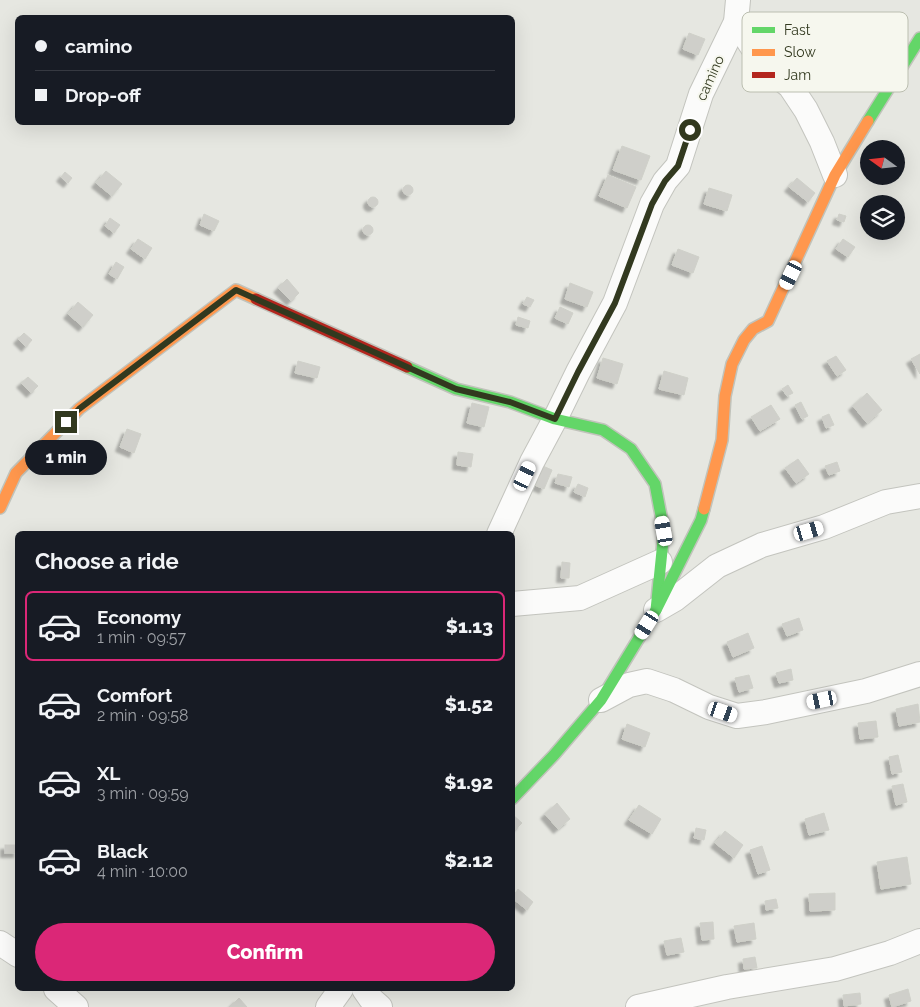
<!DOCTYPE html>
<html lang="en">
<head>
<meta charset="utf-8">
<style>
	body { margin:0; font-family:Raleway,sans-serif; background:#20242c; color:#f1f3f6; height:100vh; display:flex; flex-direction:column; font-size:19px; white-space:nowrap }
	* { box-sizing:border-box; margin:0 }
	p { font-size:16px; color:#9ea1a6 }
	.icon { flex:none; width:28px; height:28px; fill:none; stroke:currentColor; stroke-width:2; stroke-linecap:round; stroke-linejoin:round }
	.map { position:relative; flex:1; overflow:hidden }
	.details { position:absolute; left:15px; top:531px; width:500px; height:460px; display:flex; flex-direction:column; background:#171b24; border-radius:8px; box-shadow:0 5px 20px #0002 }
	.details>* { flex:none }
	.top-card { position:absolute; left:15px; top:15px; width:500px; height:110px; border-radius:8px; box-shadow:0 5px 20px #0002; display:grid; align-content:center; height:110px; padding:0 20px; background:#171b24 }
	.needle { width:32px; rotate:285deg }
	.controls { position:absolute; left:860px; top:140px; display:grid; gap:10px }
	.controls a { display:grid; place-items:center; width:45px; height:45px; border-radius:50%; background:#171b24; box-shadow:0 5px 20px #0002; font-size:25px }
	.end { position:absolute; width:22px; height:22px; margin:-11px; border:6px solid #32391f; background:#fff; box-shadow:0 0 0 2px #fff }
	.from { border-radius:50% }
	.bubble { position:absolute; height:35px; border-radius:18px; background:#171b24; box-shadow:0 5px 20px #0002; font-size:16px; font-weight:800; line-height:35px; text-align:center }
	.car { position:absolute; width:15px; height:30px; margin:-15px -8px; border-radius:6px; box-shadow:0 0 4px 1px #0007; background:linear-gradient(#fff 24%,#345 0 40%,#fff 0 76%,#345 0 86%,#fff 0) }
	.top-card b { display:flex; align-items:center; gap:18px; height:48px; font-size:19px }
	.top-card b+b { border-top:1px solid #363941 }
	.top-card i { width:12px; height:12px; background:#f1f3f6 }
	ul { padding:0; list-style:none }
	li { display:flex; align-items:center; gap:15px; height:70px; margin:0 10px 8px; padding:0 10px; border:2px solid transparent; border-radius:8px }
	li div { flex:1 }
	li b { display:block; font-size:19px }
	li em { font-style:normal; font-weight:800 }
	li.selected { border-color:#db2777 }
	li>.icon { width:45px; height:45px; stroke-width:1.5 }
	h2 { padding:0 20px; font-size:22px; line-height:60px }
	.primary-button { display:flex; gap:10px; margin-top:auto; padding:10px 20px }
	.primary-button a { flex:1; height:58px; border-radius:30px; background:#db2777; color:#fff; font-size:20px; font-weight:800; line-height:58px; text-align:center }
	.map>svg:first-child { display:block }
</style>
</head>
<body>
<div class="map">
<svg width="920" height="1007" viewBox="0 0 920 1007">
	<defs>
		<filter id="shadow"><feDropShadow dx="-4.5" dy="4.5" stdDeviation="1" flood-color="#0004"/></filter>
	</defs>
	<rect width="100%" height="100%" fill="#e6e7e1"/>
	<g fill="#cfcfca" stroke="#cfd0c9" filter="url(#shadow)">
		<polygon points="689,33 705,39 698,55 683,49"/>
		<polygon points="622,146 650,156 641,180 613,170"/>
		<polygon points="106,171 122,184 112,196 96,183"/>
		<polygon points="65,172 72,178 68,183 61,177"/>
		<polygon points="608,175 636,187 627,208 599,196"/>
		<polygon points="797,178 815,193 808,202 789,187"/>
		<circle cx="408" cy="190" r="5"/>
		<polygon points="709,188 732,195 727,211 704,204"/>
		<circle cx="373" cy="202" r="5"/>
		<polygon points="204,214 219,221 214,231 200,225"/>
		<polygon points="839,214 846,216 844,222 837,220"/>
		<polygon points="110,218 120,225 114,233 105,226"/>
		<circle cx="368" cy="230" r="5"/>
		<polygon points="138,239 152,248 145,259 131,249"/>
		<polygon points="843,239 855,247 848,257 836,249"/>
		<polygon points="678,249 699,257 693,273 672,265"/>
		<polygon points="116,262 124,267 117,279 109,274"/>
		<polygon points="287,279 299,293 291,301 278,288"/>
		<polygon points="570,283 593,292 587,307 565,299"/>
		<polygon points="527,297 534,300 530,307 523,304"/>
		<polygon points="78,302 93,315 83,327 68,314"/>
		<polygon points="560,307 573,313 568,324 555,318"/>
		<polygon points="518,317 530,321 528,328 516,325"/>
		<polygon points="24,333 32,340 26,347 18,339"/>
		<polygon points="920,354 920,374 911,359"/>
		<polygon points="836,356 846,370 837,376 827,361"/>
		<polygon points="603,358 623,364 617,384 597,378"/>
		<polygon points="298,361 320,367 317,378 295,373"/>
		<polygon points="664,371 688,378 684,395 659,389"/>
		<polygon points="28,377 38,386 31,393 21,383"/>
		<polygon points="788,385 793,393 787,396 782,389"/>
		<polygon points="867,393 882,410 867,423 853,406"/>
		<polygon points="801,402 808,416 802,419 795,405"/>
		<polygon points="472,403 489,407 484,427 467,423"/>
		<polygon points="771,405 780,419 760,431 751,417"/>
		<polygon points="829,414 834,425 826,428 822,417"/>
		<polygon points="127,429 141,434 134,453 120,447"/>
		<polygon points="458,452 473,454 471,467 457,465"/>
		<polygon points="798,459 809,474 796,483 785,468"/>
		<polygon points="837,462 840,471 829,475 825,466"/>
		<polygon points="536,463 552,470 544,489 528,482"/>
		<polygon points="558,474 572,477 569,487 555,483"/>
		<polygon points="578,484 588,488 585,497 574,492"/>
		<polygon points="562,562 570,563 569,578 561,578"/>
		<polygon points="799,618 803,630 787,636 782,624"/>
		<polygon points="748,633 754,648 733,657 727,642"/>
		<polygon points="791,669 793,680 779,683 776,673"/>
		<polygon points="749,675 753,688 739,692 735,678"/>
		<polygon points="918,704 920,722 899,726 896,709"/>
		<polygon points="876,721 878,737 860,739 858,723"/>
		<polygon points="627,724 650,733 645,747 622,739"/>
		<polygon points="898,755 902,772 892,774 889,757"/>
		<polygon points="903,784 907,802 896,805 892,786"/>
		<polygon points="557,803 570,819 558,829 545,814"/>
		<polygon points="639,805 661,819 652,834 629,820"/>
		<polygon points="824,813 829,830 809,835 805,819"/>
		<polygon points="512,814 522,823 512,833"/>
		<polygon points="696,828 706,830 704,840 694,838"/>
		<polygon points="725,831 743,845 734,858 715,843"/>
		<rect x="5" y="845" width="13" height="8"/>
		<polygon points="762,846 770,870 758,874 750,850"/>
		<polygon points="907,857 911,884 881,889 877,862"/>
		<polygon points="518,889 533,902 527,910 512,898"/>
		<polygon points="835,893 835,910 810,911 809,894"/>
		<polygon points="776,899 778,908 766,910 765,901"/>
		<polygon points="713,922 714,939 702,940 700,923"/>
		<polygon points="754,923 756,939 737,942 734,926"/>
		<polygon points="681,938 684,952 667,955 664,941"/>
		<polygon points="755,957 757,968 744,969 743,959"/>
		<polygon points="908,989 911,1001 892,1007 889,995"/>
		<polygon points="860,993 861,1004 844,1006 843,995"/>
		<polygon points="239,998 247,1007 230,1007"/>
	</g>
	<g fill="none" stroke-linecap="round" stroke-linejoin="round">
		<defs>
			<g id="street">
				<polyline points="736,22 766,68 790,86 806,110 822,142 835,175"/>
				<polyline points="499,534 532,462 555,419 578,372 615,303 652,204 665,181 678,166 701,94 736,22 738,0"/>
				<polyline points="512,604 580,598 660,562"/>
				<polyline points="656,610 675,599 717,566 762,545 824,527 886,502 920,496"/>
				<polyline points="601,700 629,685 647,681 674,690 709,707 737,716 766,712 866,691 920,674"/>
				<polyline points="0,943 18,955"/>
				<polyline points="56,989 76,1007"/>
				<polyline points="364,989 371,999 380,1007"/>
				<polyline points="328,1007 341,989"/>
				<polyline points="638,1007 727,987 835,969 890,953 920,941"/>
			</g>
			<g id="fast">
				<polyline points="868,121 920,38"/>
				<polyline points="407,367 456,389 510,402 555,419 603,430 631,449 655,484 664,531 656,610"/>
				<polyline points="512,799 554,755 601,700 656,610 701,520 704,509"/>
			</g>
			<g id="slow">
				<polyline points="0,508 16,473 79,409 236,290 256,299"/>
				<polyline points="704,509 722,440 725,396 732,364 744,340 753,329 768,321 835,175 868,121"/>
			</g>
			<polyline id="jam" points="256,299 407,367"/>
		</defs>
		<use href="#street" stroke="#c3c4be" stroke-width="26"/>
		<use href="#fast" stroke="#c1c3bb" stroke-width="14"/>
		<use href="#slow" stroke="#c1c3bb" stroke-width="14"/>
		<use href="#jam" stroke="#c1c3bb" stroke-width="14"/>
		<use href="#street" stroke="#fbfbfa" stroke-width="24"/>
		<use href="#fast" stroke="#63d668" stroke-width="11"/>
		<use href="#slow" stroke="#ff974d" stroke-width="11"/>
		<use href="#jam" stroke="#b3261e" stroke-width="11"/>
	</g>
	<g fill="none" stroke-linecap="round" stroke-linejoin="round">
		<polyline stroke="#32391f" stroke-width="6" points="66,422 79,409 236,290 456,389 510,402 555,419 578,372 615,303 652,204 665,181 678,166 690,130"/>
	</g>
	<g text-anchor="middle" stroke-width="4" stroke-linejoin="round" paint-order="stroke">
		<g font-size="14" fill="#32391f" stroke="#f6f7ee">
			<text transform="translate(710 78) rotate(-66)" y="5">camino</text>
		</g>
	</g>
	<rect x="742" y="12" width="166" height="80" rx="8" fill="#f6f7ee" stroke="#bbbeb0" stroke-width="1"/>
	<rect x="752" y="27" width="23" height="6" fill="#63d668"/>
	<rect x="752" y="49" width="23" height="7" fill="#ff974d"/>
	<rect x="752" y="72" width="23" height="6" fill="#b3261e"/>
	<g font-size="14" fill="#32391f">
		<text x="784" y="35">Fast</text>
		<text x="784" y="57">Slow</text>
		<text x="784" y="80">Jam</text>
	</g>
</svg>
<div class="controls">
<a><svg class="needle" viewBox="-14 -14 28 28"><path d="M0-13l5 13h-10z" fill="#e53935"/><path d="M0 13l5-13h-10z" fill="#9ea1a6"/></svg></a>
<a><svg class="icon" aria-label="layers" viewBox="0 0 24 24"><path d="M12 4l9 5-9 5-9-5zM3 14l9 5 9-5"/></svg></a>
</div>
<i class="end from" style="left:690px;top:130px"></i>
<i class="end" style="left:66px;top:422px"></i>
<div class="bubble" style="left:25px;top:440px;width:82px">1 min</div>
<i class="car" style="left:791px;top:275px;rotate:206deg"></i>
<i class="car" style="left:525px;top:476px;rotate:25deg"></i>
<i class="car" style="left:664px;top:531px;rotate:350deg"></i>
<i class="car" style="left:809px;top:531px;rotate:74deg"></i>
<i class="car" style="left:647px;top:625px;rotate:212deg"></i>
<i class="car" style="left:822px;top:700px;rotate:258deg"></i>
<i class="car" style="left:723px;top:712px;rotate:109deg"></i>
<div class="top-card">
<b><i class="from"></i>camino</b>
<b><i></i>Drop-off</b>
</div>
<section class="details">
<h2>Choose a ride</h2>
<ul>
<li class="selected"><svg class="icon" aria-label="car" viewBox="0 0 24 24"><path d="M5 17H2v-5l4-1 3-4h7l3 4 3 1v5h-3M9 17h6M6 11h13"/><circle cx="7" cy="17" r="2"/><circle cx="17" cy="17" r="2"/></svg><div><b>Economy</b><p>1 min · 09:57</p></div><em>$1.13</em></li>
<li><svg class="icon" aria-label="car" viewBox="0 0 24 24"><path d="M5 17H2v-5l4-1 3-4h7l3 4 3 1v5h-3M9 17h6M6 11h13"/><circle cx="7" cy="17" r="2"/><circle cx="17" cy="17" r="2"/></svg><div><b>Comfort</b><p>2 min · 09:58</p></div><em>$1.52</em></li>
<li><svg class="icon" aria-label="car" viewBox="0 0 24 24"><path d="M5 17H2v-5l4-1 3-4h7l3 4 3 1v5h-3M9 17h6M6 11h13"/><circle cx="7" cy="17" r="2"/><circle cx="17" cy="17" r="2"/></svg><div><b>XL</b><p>3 min · 09:59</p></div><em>$1.92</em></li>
<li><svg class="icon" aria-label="car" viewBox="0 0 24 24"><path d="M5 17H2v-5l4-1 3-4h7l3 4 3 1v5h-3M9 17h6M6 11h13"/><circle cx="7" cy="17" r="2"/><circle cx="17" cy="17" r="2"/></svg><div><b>Black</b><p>4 min · 10:00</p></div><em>$2.12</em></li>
</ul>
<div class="primary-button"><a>Confirm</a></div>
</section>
</div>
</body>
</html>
